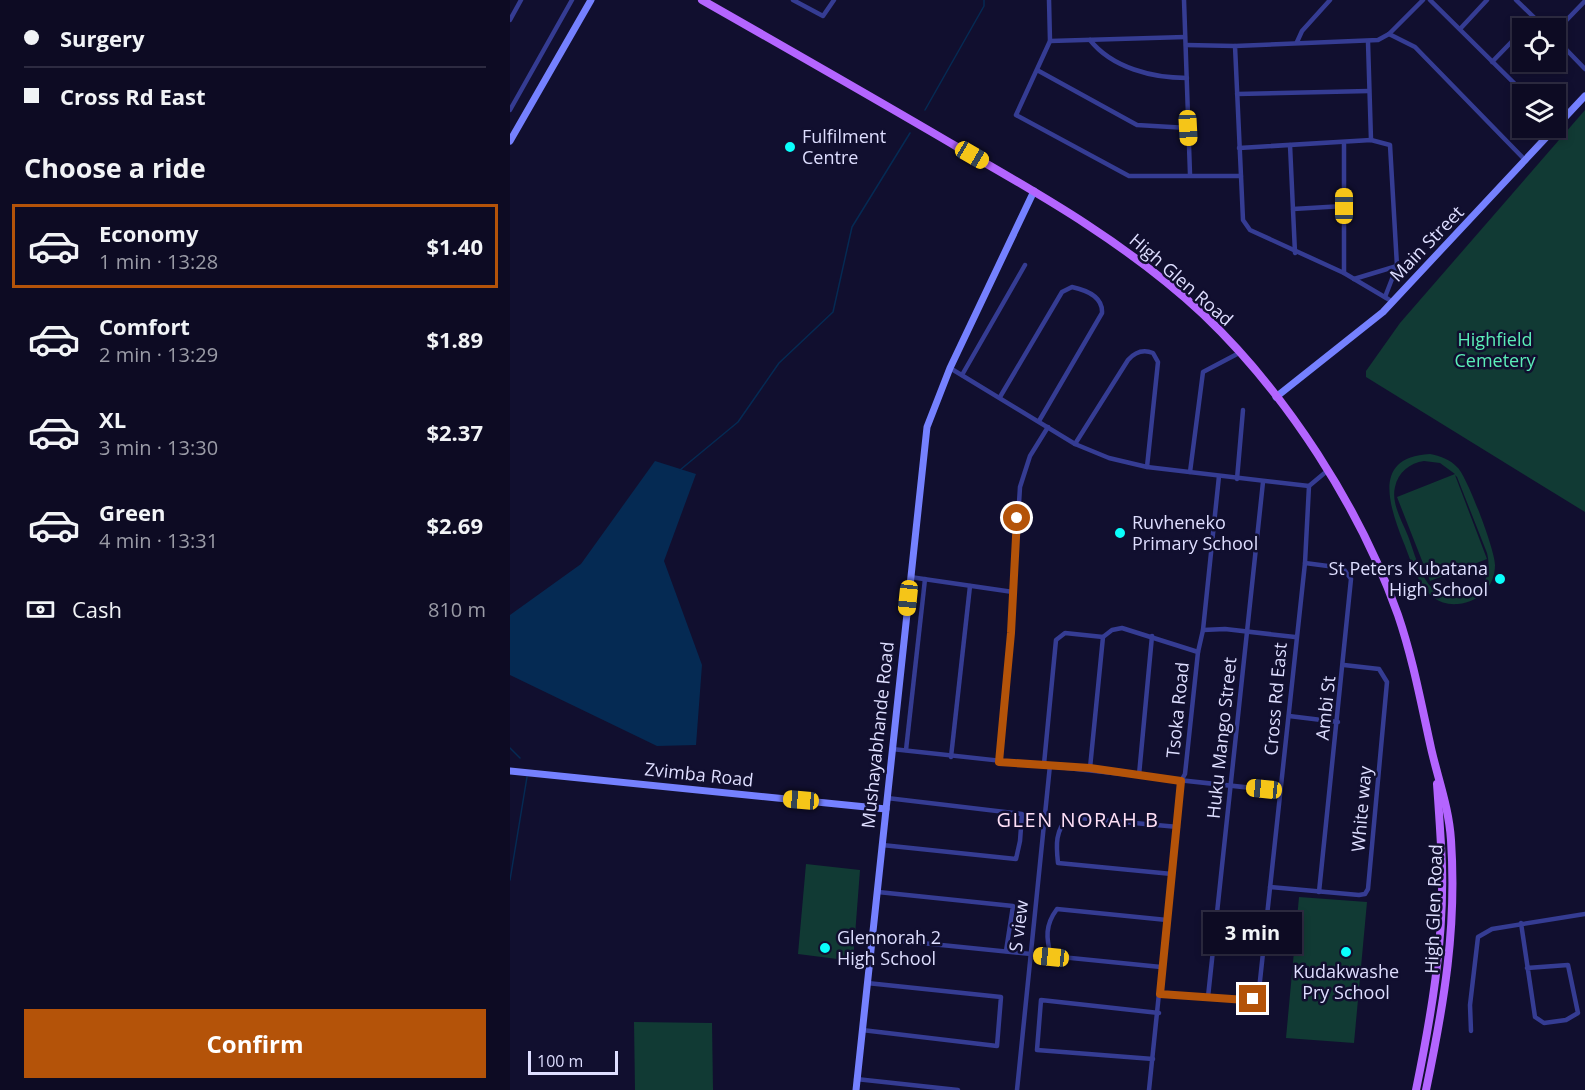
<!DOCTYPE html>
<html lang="en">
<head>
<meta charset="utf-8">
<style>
	body { margin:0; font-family:"Open Sans",sans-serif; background:#1b1930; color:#f1f3f6; height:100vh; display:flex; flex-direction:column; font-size:22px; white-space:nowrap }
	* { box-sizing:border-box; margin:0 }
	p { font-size:20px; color:#9a9ba6 }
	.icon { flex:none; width:33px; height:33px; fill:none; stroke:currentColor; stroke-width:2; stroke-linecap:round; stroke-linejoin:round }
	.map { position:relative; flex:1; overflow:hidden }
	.drawer { display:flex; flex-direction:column; background:#0d0b23; width:510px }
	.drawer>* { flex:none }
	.hud { display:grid; align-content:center; height:132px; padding:0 24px; background:#0d0b23 }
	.controls { position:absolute; left:1002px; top:18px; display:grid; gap:12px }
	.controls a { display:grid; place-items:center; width:54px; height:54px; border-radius:0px; background:#0d0b23; box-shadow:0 3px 9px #0003,0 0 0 2px #2d2b41; font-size:30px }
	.scale { position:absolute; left:18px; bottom:15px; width:90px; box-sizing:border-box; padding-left:6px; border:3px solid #dedeff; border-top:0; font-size:16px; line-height:21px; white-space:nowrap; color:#dedeff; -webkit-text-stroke:4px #110f2f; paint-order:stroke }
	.end { position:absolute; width:27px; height:27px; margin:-14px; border:8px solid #b45309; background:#fff; box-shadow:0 0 0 3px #fff }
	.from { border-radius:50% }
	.bubble { position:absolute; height:42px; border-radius:0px; background:#0d0b23; box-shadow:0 3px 9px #0003,0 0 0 2px #2d2b41; font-size:20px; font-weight:700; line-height:42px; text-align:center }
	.car { position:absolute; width:18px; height:36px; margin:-18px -9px; border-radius:8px; box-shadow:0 0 4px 2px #0007; background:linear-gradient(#f5c518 24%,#345 0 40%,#f5c518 0 76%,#345 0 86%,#f5c518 0) }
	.hud b { display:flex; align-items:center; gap:21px; height:57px; font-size:22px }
	.hud b+b { border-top:2px solid #2d2b41 }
	.hud i { width:15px; height:15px; background:#f1f3f6 }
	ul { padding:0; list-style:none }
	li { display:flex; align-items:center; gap:18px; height:84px; margin:0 12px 9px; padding:0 12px; border:3px solid transparent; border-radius:0px }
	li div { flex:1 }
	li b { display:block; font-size:22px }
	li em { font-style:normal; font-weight:700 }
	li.on { border-color:#b45309 }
	li>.icon { width:54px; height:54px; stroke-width:1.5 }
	h2 { padding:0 24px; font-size:27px; line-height:72px }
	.pay { display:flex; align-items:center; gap:15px; height:66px; padding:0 24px; font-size:22px }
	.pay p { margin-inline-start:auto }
	.cta { display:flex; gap:12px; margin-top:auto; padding:12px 24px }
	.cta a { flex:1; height:69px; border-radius:0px; background:#b45309; color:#fff; font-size:24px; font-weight:700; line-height:69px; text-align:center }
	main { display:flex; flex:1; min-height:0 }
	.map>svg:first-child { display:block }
</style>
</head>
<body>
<main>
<section class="drawer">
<div class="hud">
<b><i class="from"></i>Surgery</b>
<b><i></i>Cross Rd East</b>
</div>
<h2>Choose a ride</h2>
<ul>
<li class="on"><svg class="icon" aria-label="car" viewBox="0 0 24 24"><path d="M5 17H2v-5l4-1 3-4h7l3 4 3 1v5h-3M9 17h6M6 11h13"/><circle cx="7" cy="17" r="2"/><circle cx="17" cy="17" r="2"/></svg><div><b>Economy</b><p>1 min · 13:28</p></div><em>$1.40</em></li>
<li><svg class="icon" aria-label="car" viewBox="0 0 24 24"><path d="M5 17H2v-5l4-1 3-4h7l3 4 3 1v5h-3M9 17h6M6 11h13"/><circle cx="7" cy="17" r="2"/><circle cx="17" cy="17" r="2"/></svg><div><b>Comfort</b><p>2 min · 13:29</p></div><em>$1.89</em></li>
<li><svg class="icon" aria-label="car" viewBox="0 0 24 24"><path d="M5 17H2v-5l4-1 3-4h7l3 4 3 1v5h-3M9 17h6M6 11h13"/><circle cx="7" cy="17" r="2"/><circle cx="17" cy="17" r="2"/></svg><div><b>XL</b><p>3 min · 13:30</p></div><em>$2.37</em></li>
<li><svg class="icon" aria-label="car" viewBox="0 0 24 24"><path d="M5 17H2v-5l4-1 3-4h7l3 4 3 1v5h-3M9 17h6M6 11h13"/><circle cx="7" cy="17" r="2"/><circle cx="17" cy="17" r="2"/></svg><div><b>Green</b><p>4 min · 13:31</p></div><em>$2.69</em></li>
</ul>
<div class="pay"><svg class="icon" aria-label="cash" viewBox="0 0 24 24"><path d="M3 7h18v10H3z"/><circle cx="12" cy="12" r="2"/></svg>Cash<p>810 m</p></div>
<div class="cta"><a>Confirm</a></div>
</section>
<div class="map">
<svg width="1075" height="1090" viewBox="0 0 1075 1090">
	<rect width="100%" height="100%" fill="#110f2f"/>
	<g fill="#113a34" fill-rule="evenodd">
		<polygon points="1075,110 1075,512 856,377 856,371 890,323"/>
		<path d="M920,454c10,2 20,5 28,14 10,11 37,82 37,97 0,9 -3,18 -9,25 -7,8 -17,13 -28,14 -36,3 -44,-37 -55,-63 -13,-34 -32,-84 27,-87zM914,461l16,2 15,11 -58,23 33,84 57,-22 -32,-84 2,2 30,76c3,12 2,25 -7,34 -6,7 -15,11 -25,11 -31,0 -38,-39 -47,-62 -6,-15 -17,-33 -13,-49 3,-15 15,-24 29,-26z"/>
		<polygon points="296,864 350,870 343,961 288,954"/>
		<polygon points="789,897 857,902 844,1043 776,1038"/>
		<polygon points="124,1022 202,1023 203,1090 125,1090"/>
	</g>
	<polygon fill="#052a53" points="145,461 186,474 154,561 192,665 186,745 147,746 0,675 0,615 71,564"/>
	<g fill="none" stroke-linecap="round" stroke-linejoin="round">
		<g stroke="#052a53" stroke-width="1.5">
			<polyline points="415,110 474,6 474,0"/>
			<polyline points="170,470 228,422 269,363 323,312 342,227 400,133"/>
			<polyline points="0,748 10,758"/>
			<polyline points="0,880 17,777"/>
		</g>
		<g stroke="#353c93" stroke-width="4.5">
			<polyline points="283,0 313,16 324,0"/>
			<polyline points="539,0 540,41 506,115 619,176 731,176 725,46 868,40 879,34 913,0"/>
			<polyline points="674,0 680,174"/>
			<polyline points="920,0 1015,94"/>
			<polyline points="1006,0 1035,28"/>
			<polyline points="0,20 11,0"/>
			<polyline points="1015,28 1025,19"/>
			<polyline points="950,29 977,0"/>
			<polyline points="1046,31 1075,1"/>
			<polyline points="879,34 905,47 1016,161"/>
			<polyline points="1046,39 1075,69"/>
			<path d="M580,40c22,28 63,38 97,38"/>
			<polyline points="540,41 675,37"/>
			<polyline points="787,42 792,31 820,0"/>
			<polyline points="858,42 861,140"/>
			<polyline points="676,45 725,46"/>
			<polyline points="982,62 1012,31"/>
			<polyline points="527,70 627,125 678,128"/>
			<polyline points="727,94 859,91"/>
			<polyline points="0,110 62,0"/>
			<polyline points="780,145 785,253"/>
			<polyline points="729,148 861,140 880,145 887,266 875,297"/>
			<polyline points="731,176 733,220 740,230 834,273 883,302"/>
			<polyline points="834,206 834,273"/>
			<polyline points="783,209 834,206 834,144"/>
			<polyline points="844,279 887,266"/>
			<polyline points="440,368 565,444 599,458 637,467 799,486 817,471"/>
			<polyline points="452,375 515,265"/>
			<path d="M490,397l62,-105 10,-5c14,3 31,10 30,26l-63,108"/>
			<path d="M565,444l53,-84c7,-8 15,-11 25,-7l5,9 -11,105"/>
			<polyline points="680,472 693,372 729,353"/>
			<polyline points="727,479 733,410"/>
			<polyline points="795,563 833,568 841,579 809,892"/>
			<polyline points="400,577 503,592"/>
			<polyline points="693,630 715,629 785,637"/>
			<polyline points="779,716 828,722"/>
			<polyline points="382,749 770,791"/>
			<polyline points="396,750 415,579"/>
			<polyline points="441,757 460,586"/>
			<polyline points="489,762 501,633 510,487 520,456 538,427"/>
			<polyline points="534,764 546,640 555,633 593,637"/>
			<polyline points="580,768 593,637 602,630 612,628 688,652"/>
			<polyline points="629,775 642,636"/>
			<polyline points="372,845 506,859 510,841 512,814 377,798"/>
			<path d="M662,874l-114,-11c-2,-18 -3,-33 11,-46l109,10"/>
			<polyline points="760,887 849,895 855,894 858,889 877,682 869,669 834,665"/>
			<polyline points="368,892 503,906 496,951"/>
			<polyline points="1011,923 1025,1017 1034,1023 1056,1020 1068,1013 1058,965 1017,968"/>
			<polyline points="362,938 651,967"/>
			<path d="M541,956c-5,-18 -6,-31 6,-47l110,11"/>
			<polyline points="650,994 736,1001 743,999 749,990 795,563 799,486"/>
			<polyline points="698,997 753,482"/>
			<polyline points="352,1030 487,1046 491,997 357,983"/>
			<polyline points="961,1031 960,1005 968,937 982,929 1075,914"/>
			<polyline points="643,1059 527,1050 531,1000 649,1013"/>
			<polyline points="346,1079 448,1090"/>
			<polyline points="507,1090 540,765"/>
			<polyline points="639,1090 671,781 675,774 688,652 693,630 709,476"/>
		</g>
		<g stroke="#7581ff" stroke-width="7">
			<polyline points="0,141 81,0"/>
			<polyline points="766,397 873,312 1075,96"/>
			<polyline points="0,771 376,809"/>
			<polyline points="346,1090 417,427 440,368 524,191"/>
		</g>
		<g stroke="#b465ff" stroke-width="8">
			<path d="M192,0c86,49 172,98 257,148 86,49 171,98 244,166 83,79 157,193 195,301 15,44 23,88 33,133 7,31 18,60 20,92 6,88 -7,164 -25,250"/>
			<path d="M906,1090c15,-73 28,-148 26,-223 -1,-28 -3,-55 -5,-83"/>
		</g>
	</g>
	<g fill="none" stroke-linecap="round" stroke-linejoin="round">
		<polyline stroke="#b45309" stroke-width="8" points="507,518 501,633 489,762 580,768 671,781 650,994 736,1000 743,999"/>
	</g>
	<g fill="#0afffc" stroke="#110f2f" stroke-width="2">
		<circle cx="280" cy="147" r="6"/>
		<circle cx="610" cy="533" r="6"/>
		<circle cx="990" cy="579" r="6"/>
		<circle cx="315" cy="948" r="6"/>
		<circle cx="836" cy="952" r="6"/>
	</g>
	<g text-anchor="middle" stroke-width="5" stroke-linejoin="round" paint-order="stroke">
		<g font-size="18" fill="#dedeff" stroke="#110f2f" text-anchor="start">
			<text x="292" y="143">Fulfilment<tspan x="292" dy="21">Centre</tspan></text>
			<text x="622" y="529">Ruvheneko<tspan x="622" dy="21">Primary School</tspan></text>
			<text x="978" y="575" text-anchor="end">St Peters Kubatana<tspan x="978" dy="21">High School</tspan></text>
			<text x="327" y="944">Glennorah 2<tspan x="327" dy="21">High School</tspan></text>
			<text x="836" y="978" text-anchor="middle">Kudakwashe<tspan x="836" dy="21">Pry School</tspan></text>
		</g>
		<g font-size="18" fill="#dedeff" stroke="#110f2f">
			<text transform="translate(917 244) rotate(-46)" y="6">Main Street</text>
			<text transform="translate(671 280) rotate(41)" y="6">High Glen Road</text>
			<text transform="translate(766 699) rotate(-85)" y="6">Cross Rd East</text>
			<text transform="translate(816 708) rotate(-84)" y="6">Ambi St</text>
			<text transform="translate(668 710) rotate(-84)" y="6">Tsoka Road</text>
			<text transform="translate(368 735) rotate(-84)" y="6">Mushayabhande Road</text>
			<text transform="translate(712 738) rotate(-84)" y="6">Huku Mango Street</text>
			<text transform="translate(189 775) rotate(6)" y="6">Zvimba Road</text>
			<text transform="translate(852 809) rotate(-85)" y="6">White way</text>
			<text transform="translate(924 909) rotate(-88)" y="6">High Glen Road</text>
			<text transform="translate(509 926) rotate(-83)" y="6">S view</text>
		</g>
		<g font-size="18" fill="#5beeb8" stroke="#110f2f">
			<text x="985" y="346">Highfield<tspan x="985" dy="21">Cemetery</tspan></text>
		</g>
		<g font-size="20" letter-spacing="1.5" fill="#ffe0f7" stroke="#110f2f">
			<text x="568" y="827">GLEN NORAH B</text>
		</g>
	</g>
</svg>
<div class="controls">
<a><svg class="icon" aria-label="locate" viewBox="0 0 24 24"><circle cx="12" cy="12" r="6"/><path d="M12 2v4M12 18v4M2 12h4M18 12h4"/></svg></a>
<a><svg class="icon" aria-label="layers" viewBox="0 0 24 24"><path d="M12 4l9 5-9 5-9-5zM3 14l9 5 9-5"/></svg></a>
</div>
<div class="scale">100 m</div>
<i class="end from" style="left:507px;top:518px"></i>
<i class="end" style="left:743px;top:999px"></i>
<div class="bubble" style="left:693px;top:912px;width:99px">3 min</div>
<i class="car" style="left:678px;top:128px;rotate:177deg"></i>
<i class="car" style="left:462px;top:155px;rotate:120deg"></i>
<i class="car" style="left:834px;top:206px;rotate:0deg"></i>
<i class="car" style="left:398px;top:598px;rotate:186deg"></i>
<i class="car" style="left:754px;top:789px;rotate:276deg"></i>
<i class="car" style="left:291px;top:800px;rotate:275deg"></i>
<i class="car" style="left:541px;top:957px;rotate:276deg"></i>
</div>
</main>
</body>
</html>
